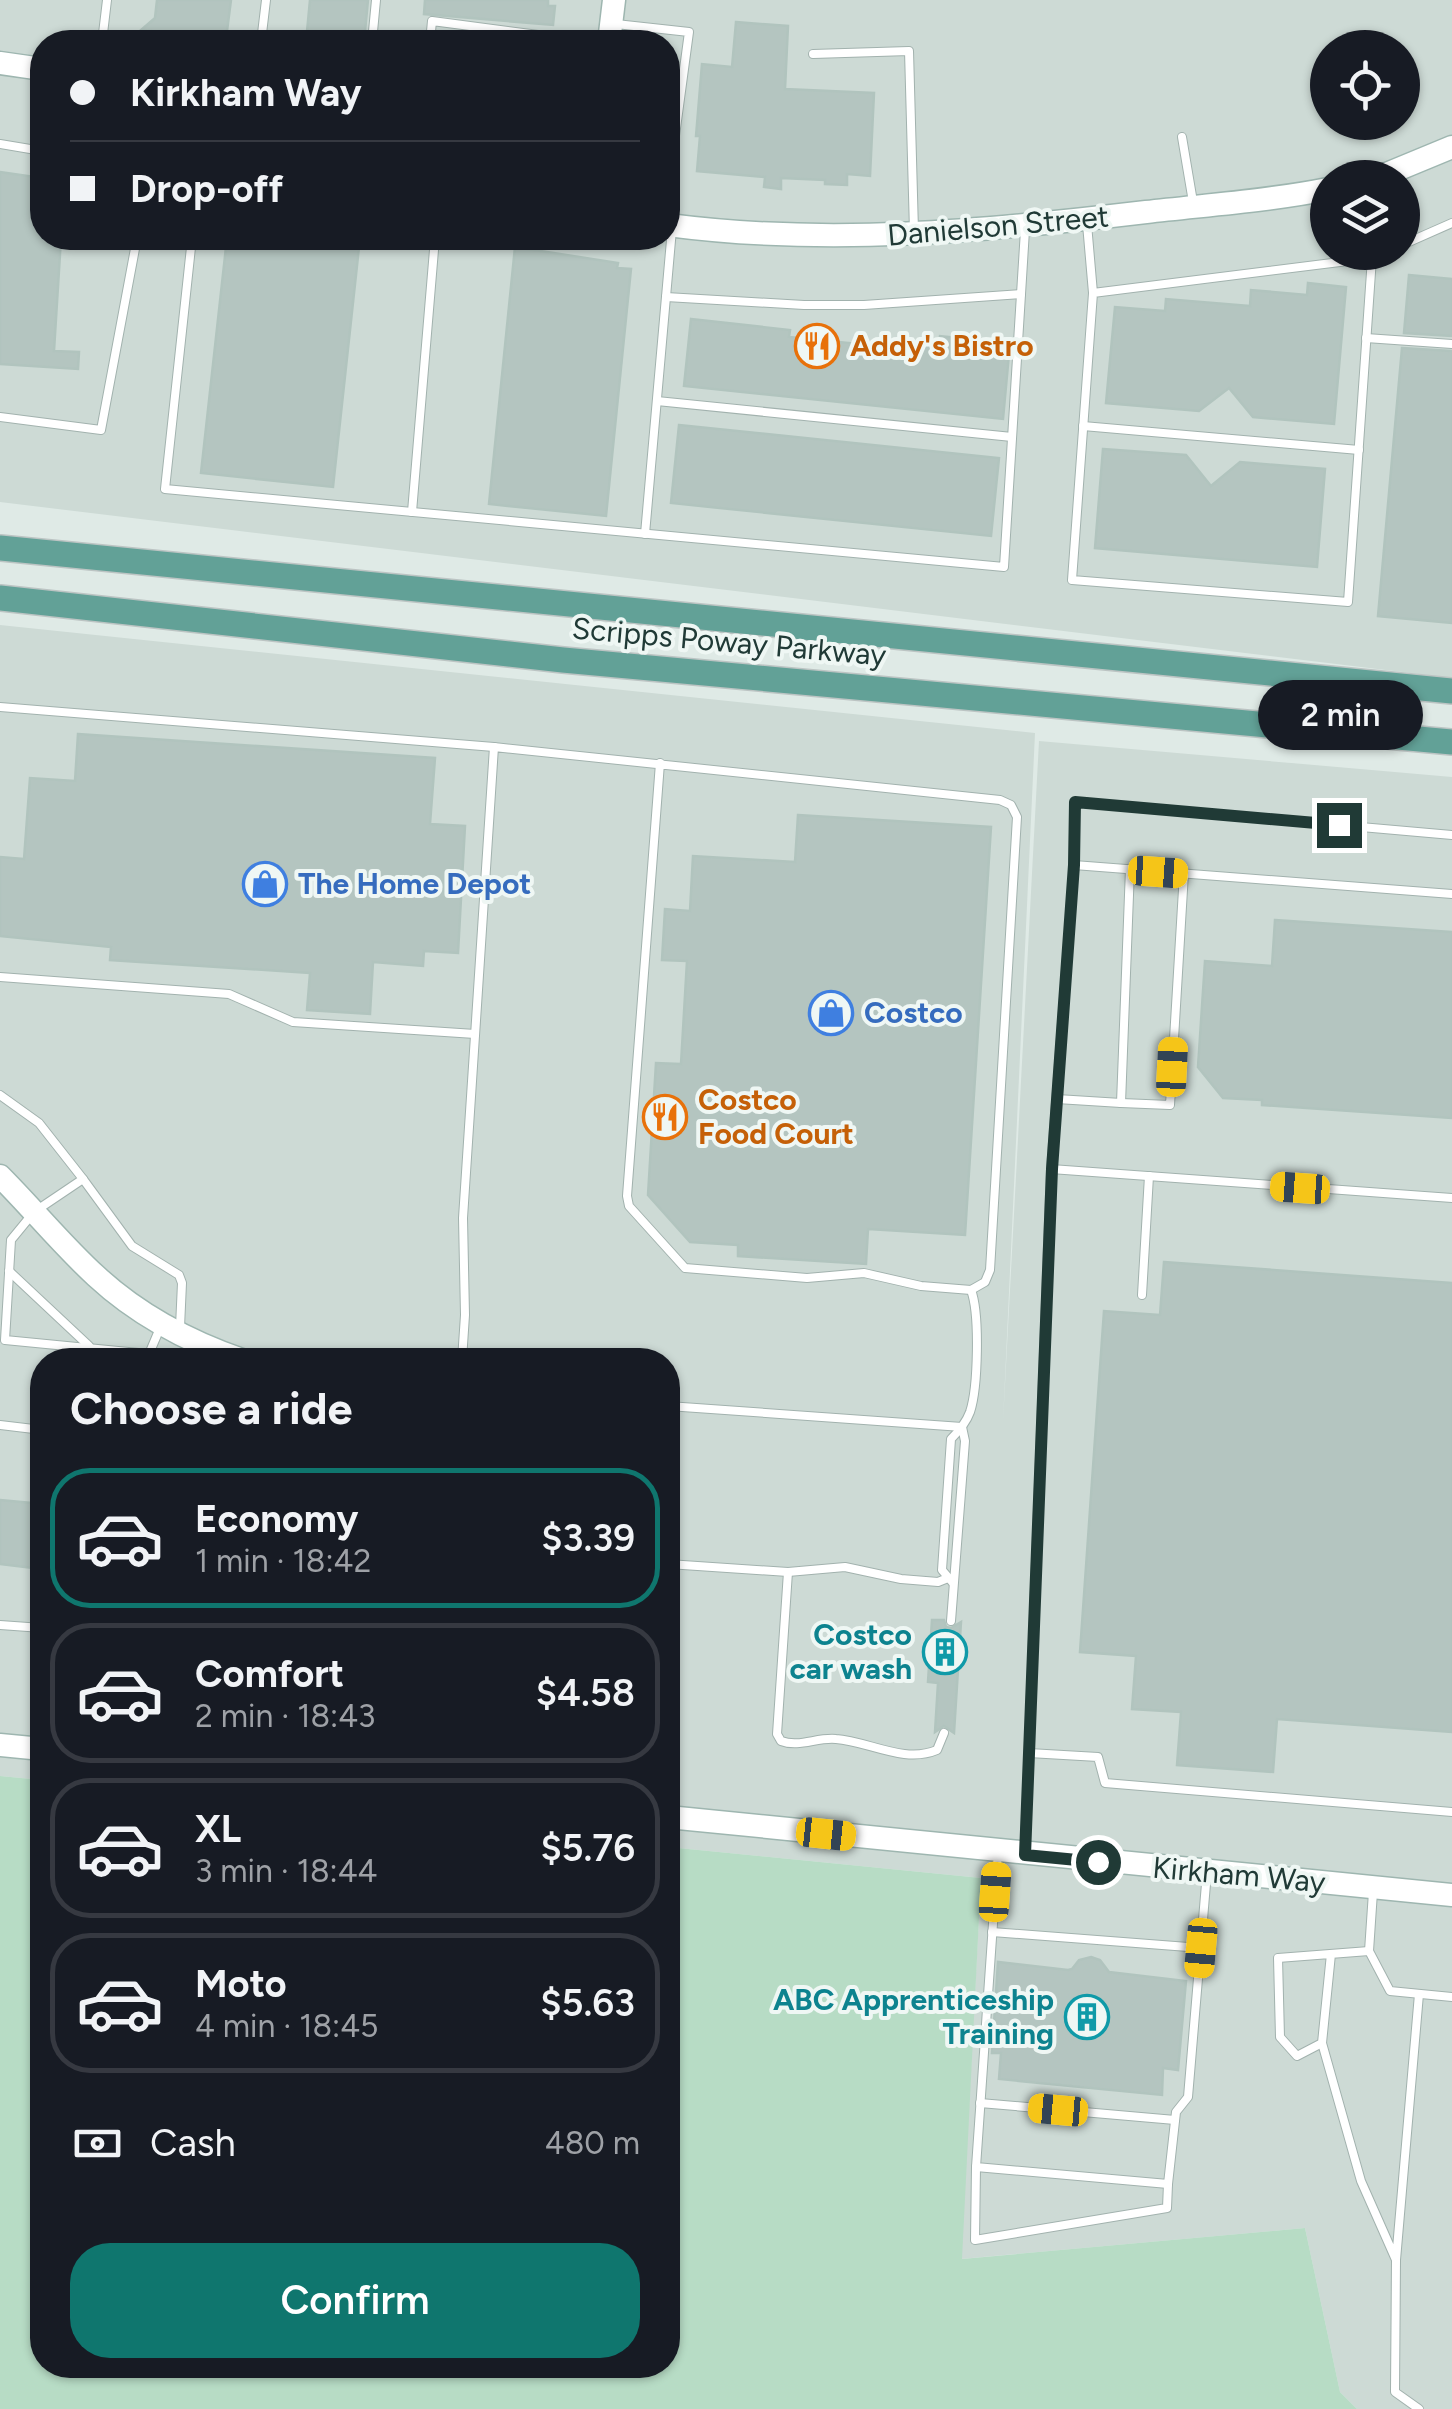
<!DOCTYPE html>
<html lang="en">
<head>
<meta charset="utf-8">
<style>
	body { margin:0; font-family:Figtree,sans-serif; background:#20242c; color:#f1f3f6; height:100vh; display:flex; flex-direction:column; font-size:38px; white-space:nowrap }
	* { box-sizing:border-box; margin:0 }
	p { font-size:32px; color:#9ea1a6 }
	.icon { flex:none; width:55px; height:55px; fill:none; stroke:currentColor; stroke-width:2; stroke-linecap:round; stroke-linejoin:round }
	.map { position:relative; flex:1; overflow:hidden }
	.drawer { position:absolute; left:30px; top:1348px; width:650px; height:1030px; display:flex; flex-direction:column; background:#171b24; border-radius:40px; box-shadow:0 2px 8px #0004 }
	.drawer>* { flex:none }
	.guide { position:absolute; left:30px; top:30px; width:650px; height:220px; border-radius:40px; box-shadow:0 2px 8px #0004; display:grid; align-content:center; height:220px; padding:0 40px; background:#171b24 }
	.buttons { position:absolute; left:1310px; top:30px; display:grid; gap:20px }
	.buttons a { display:grid; place-items:center; width:110px; height:110px; border-radius:50%; background:#171b24; box-shadow:0 2px 8px #0004; font-size:50px }
	.end { position:absolute; width:45px; height:45px; margin:-22px; border:12px solid #203a36; background:#fff; box-shadow:0 0 0 5px #fff }
	.from { border-radius:50% }
	.bubble { position:absolute; height:70px; border-radius:35px; background:#171b24; box-shadow:0 2px 8px #0004; font-size:32px; font-weight:600; line-height:70px; text-align:center }
	.car { position:absolute; width:30px; height:60px; margin:-30px -15px; border-radius:12px; box-shadow:0 0 8px 2px #0007; background:linear-gradient(#f5c518 24%,#345 0 40%,#f5c518 0 76%,#345 0 86%,#f5c518 0) }
	.guide b { display:flex; align-items:center; gap:35px; height:95px; font-size:38px }
	.guide b+b { border-top:2px solid #363941 }
	.guide i { width:25px; height:25px; background:#f1f3f6 }
	ul { padding:0; list-style:none }
	li { display:flex; align-items:center; gap:30px; height:140px; margin:0 20px 15px; padding:0 20px; border:5px solid #363941; border-radius:40px }
	li div { flex:1 }
	li b { display:block; font-size:38px }
	li em { font-style:normal; font-weight:600 }
	li.current { border-color:#0f766e }
	li>.icon { width:90px; height:90px; stroke-width:1.5 }
	h2 { padding:0 40px; font-size:45px; line-height:120px }
	.pay { display:flex; align-items:center; gap:25px; height:110px; padding:0 40px; font-size:38px }
	.pay p { margin-inline-start:auto }
	.button { display:flex; gap:20px; margin-top:auto; padding:20px 40px }
	.button a { flex:1; height:115px; border-radius:40px; background:#0f766e; color:#fff; font-size:40px; font-weight:600; line-height:115px; text-align:center }
	.map>svg:first-child { display:block }
</style>
</head>
<body>
<div class="map">
<svg width="1452" height="2409" viewBox="0 0 1452 2409">
	<rect width="100%" height="100%" fill="#dfeae6"/>
	<g fill="#cddad5" fill-rule="evenodd">
		<path d="M0,0h1452v678l-1452,-176zM42,42h626v196h-626zM1328,48h74v74h-74zM1328,178h74v74h-74z"/>
		<polygon points="0,625 1035,733 1003,1422 1039,741 1452,777 1452,2409 1357,2409 1340,2392 1305,2228 961,2259 981,1878 668,1847 668,1360 42,1360 42,1780 0,1776"/>
	</g>
	<polygon fill="#b7dcc5" points="0,1776 42,1780 42,2365 668,2365 668,1847 981,1878 962,2259 1305,2228 1340,2392 1357,2409 0,2409"/>
	<g fill="#b4c5c0" stroke="#b1c4be" stroke-width="2.5">
		<polygon points="157,0 231,0 226,39 141,30 155,18"/>
		<polygon points="310,0 368,0 364,42 306,42"/>
		<polygon points="425,0 548,0 548,6 555,6 553,25 424,14"/>
		<polygon points="736,22 788,26 785,89 874,93 870,176 847,174 847,185 825,184 825,180 781,178 781,189 764,187 765,177 697,171 700,136 696,136 702,64 732,67"/>
		<polygon points="0,172 42,178 42,238 61,238 54,351 79,352 78,369 0,364"/>
		<polygon points="227,238 360,238 333,487 201,473"/>
		<polygon points="515,247 618,263 617,268 631,269 606,516 489,504"/>
		<polygon points="1409,275 1452,279 1452,336 1404,333"/>
		<polygon points="1308,283 1346,287 1334,424 1253,417 1229,388 1199,411 1106,403 1115,307 1165,311 1166,299 1250,306 1251,290 1307,295"/>
		<polygon points="691,319 790,330 789,337 888,347 889,340 939,345 940,336 1010,343 1003,419 684,386"/>
		<polygon points="1402,348 1452,351 1452,623 1378,616"/>
		<polygon points="679,425 999,458 991,536 671,503"/>
		<polygon points="1103,449 1186,455 1211,486 1240,462 1325,469 1317,567 1095,548"/>
		<polygon points="78,734 435,758 430,824 465,826 458,953 424,951 423,966 373,962 370,1014 307,1010 310,973 110,960 111,947 0,936 0,857 24,859 30,778 75,781"/>
		<polygon points="798,815 991,827 965,1235 868,1229 866,1264 738,1256 738,1245 690,1242 648,1195 656,1063 681,1064 687,961 662,960 665,909 690,911 693,856 795,862"/>
		<polygon points="1275,920 1452,932 1452,1118 1262,1105 1262,1100 1223,1098 1198,1067 1205,961 1272,966"/>
		<polygon points="1164,1262 1452,1283 1452,1732 1277,1719 1273,1772 1177,1765 1181,1712 1132,1709 1136,1656 1080,1652 1104,1311 1160,1315"/>
		<polygon points="0,1500 42,1504 42,1569 0,1564"/>
		<polygon points="932,1620 944,1620 946,1627 951,1628 961,1622 954,1733 944,1726 935,1732 938,1683 928,1682"/>
		<polygon points="1091,1957 1100,1960 1109,1972 1186,1981 1178,2070 1163,2068 1162,2095 999,2079 1001,2053 992,2053 998,1962 1068,1970 1072,1969 1079,1960"/>
	</g>
	<g fill="none" stroke-linecap="round" stroke-linejoin="round">
		<defs>
			<g id="lane">
				<polyline points="616,24 689,32 671,165"/>
				<polyline points="102,42 107,0"/>
				<polyline points="261,42 266,0"/>
				<polyline points="372,42 376,0"/>
				<polyline points="430,42 432,21 592,42"/>
				<polyline points="813,54 909,51 914,231"/>
				<polyline points="1182,137 1193,202"/>
				<polyline points="0,144 42,151"/>
				<polyline points="1087,224 1093,293 1372,258 1348,602 1072,580 1093,293"/>
				<polyline points="192,238 165,489 1004,567 1025,230"/>
				<polyline points="1402,245 1452,223"/>
				<polyline points="1371,252 1372,258 1385,252"/>
				<polyline points="666,297 804,305 864,305 1021,294"/>
				<polyline points="1366,338 1452,344"/>
				<polyline points="657,401 1012,437"/>
				<polyline points="0,417 101,430 137,238"/>
				<polyline points="1083,426 1359,450"/>
				<polyline points="412,512 435,238"/>
				<polyline points="645,534 672,229"/>
				<polyline points="0,707 494,747"/>
				<polyline points="1074,865 1452,894"/>
				<polyline points="0,977 229,994 293,1022 475,1034"/>
				<polyline points="0,1095 39,1123 83,1179 34,1212 11,1240 5,1340 149,1354 160,1328"/>
				<polyline points="1057,1099 1121,1103 1130,869"/>
				<polyline points="1121,1103 1170,1105 1184,873"/>
				<polyline points="1051,1169 1074,865 1075,802 1452,835"/>
				<polyline points="83,1179 132,1246 179,1275 182,1283 180,1327"/>
				<polyline points="9,1271 89,1346"/>
				<polyline points="1142,1295 1149,1176"/>
				<polyline points="462,1360 465,1315 463,1218 494,747 1000,800 1011,805 1017,817 990,1270 985,1282 971,1290 921,1286 864,1273 807,1278 685,1268 629,1206 627,1196 660,763"/>
				<polyline points="668,1406 962,1427"/>
				<polyline points="0,1425 42,1430"/>
				<polyline points="668,1564 788,1572 845,1567 901,1579 938,1582 948,1578"/>
				<path d="M788,1572l-11,162 4,7c18,7 36,-4 55,-2 32,2 68,25 101,11l7,-17"/>
				<path d="M953,1583l-11,-13 9,-131c8,-8 15,-16 19,-27 8,-24 10,-98 1,-122"/>
				<polyline points="951,1621 965,1441 962,1427"/>
				<polyline points="0,1625 42,1628"/>
				<polyline points="1029,1753 1098,1757 1105,1783 1452,1812"/>
				<polyline points="1025,1850 1051,1169 1452,1198"/>
				<polyline points="998,1852 976,2167 1168,2184 1176,2112 1188,2097 1207,1872"/>
				<polyline points="1373,1892 1369,1951 1390,1991 1452,1997"/>
				<polyline points="992,1932 1201,1948"/>
				<polyline points="1331,1954 1322,2043 1297,2056 1280,2037 1278,1958 1369,1951"/>
				<polyline points="1322,2043 1361,2181 1396,2260 1419,1994"/>
				<polyline points="980,2103 1175,2120"/>
				<polyline points="976,2167 975,2240 1167,2208 1168,2184"/>
				<polyline points="1396,2260 1395,2392 1419,2409"/>
			</g>
			<g id="secondary">
				<polyline points="609,42 614,0"/>
				<polyline points="0,63 42,69"/>
				<polyline points="1377,178 1452,147"/>
				<path d="M668,225c160,21 318,6 478,-13 60,-7 122,-11 182,-23"/>
				<path d="M0,1176c33,33 62,69 96,100 41,38 94,66 146,84"/>
				<polyline points="0,1745 42,1749"/>
				<polyline points="668,1817 1452,1895"/>
			</g>
			<g id="primary">
				<polyline points="0,548 1452,691"/>
				<polyline points="0,598 563,660 1452,742"/>
			</g>
		</defs>
		<use href="#lane" stroke="#a2b2ae" stroke-width="10"/>
		<use href="#secondary" stroke="#9eb6b0" stroke-width="25"/>
		<use href="#primary" stroke="#bcc4c3" stroke-width="28"/>
		<use href="#lane" stroke="#fff" stroke-width="8"/>
		<use href="#secondary" stroke="#fff" stroke-width="22"/>
		<use href="#primary" stroke="#62a197" stroke-width="25"/>
	</g>
	<g fill="none" stroke-linecap="round" stroke-linejoin="round">
		<polyline stroke="#203a36" stroke-width="12" points="1098,1862 1025,1855 1052,1169 1074,865 1075,802 1339,825"/>
	</g>
	<defs>
		<symbol id="restaurant-ring" viewBox="-11 -11 22 22"><circle r="9.5" fill="#eff7f4" stroke="#e8710a" stroke-width="1.5"/><path d="M-5-6h1v4h1v-4h1v4h1v-4h1v5L-1.5 .5V6h-2V.5L-5-1ZM5-6V6H3V1.5H1.5Q1.5-4 5-6Z" fill="#e8710a"/></symbol>
		<symbol id="shop-ring" viewBox="-11 -11 22 22"><circle r="9.5" fill="#eff7f4" stroke="#3f7fe0" stroke-width="1.5"/><path d="M-5-2.5h2.3a2.7 3.5 0 0 1 5.4 0H5L5.5 6h-11ZM-1.5-2.5h3a1.5 2.3 0 0 0-3 0Z" fill="#3f7fe0"/></symbol>
		<symbol id="building-ring" viewBox="-11 -11 22 22"><circle r="9.5" fill="#eff7f4" stroke="#0f9aa8" stroke-width="1.5"/><path d="M-4-6H4V6H1V3H-1V6H-4ZM-2.5-4.3h1.7v1.8h-1.7ZM.8-4.3h1.7v1.8H.8ZM-2.5-1h1.7V.8h-1.7ZM.8-1h1.7V.8H.8Z" fill="#0f9aa8"/></symbol>
	</defs>
	<g fill-rule="evenodd">
		<use href="#restaurant-ring" x="792" y="321" width="50" height="50"/>
		<use href="#shop-ring" x="240" y="859" width="50" height="50"/>
		<use href="#shop-ring" x="806" y="988" width="50" height="50"/>
		<use href="#restaurant-ring" x="640" y="1092" width="50" height="50"/>
		<use href="#building-ring" x="920" y="1627" width="50" height="50"/>
		<use href="#building-ring" x="1062" y="1992" width="50" height="50"/>
	</g>
	<g text-anchor="middle" stroke-width="8" stroke-linejoin="round" paint-order="stroke">
		<g font-size="30" fill="#203a36" stroke="#eff7f4">
			<text transform="translate(998 226) rotate(-5)" y="10">Danielson Street</text>
			<text transform="translate(729 642) rotate(5)" y="10">Scripps Poway Parkway</text>
			<text transform="translate(1239 1875) rotate(5)" y="10">Kirkham Way</text>
		</g>
		<g font-size="30" font-weight="bold" fill="#c56008" stroke="#eff7f4" text-anchor="start">
			<text x="850" y="356">Addy's Bistro</text>
			<text x="698" y="1110">Costco<tspan x="698" dy="34">Food Court</tspan></text>
		</g>
		<g font-size="30" font-weight="bold" fill="#366cbe" stroke="#eff7f4" text-anchor="start">
			<text x="298" y="894">The Home Depot</text>
			<text x="864" y="1023">Costco</text>
		</g>
		<g font-size="30" font-weight="bold" fill="#0d838f" stroke="#eff7f4" text-anchor="end">
			<text x="912" y="1645">Costco<tspan x="912" dy="34">car wash</tspan></text>
			<text x="1054" y="2010">ABC Apprenticeship<tspan x="1054" dy="34">Training</tspan></text>
		</g>
	</g>
</svg>
<div class="buttons">
<a><svg class="icon" aria-label="locate" viewBox="0 0 24 24"><circle cx="12" cy="12" r="6"/><path d="M12 2v4M12 18v4M2 12h4M18 12h4"/></svg></a>
<a><svg class="icon" aria-label="layers" viewBox="0 0 24 24"><path d="M12 4l9 5-9 5-9-5zM3 14l9 5 9-5"/></svg></a>
</div>
<i class="end from" style="left:1098px;top:1862px"></i>
<i class="end" style="left:1339px;top:825px"></i>
<div class="bubble" style="left:1258px;top:680px;width:165px">2 min</div>
<i class="car" style="left:1158px;top:872px;rotate:94deg"></i>
<i class="car" style="left:1172px;top:1067px;rotate:3deg"></i>
<i class="car" style="left:1300px;top:1188px;rotate:274deg"></i>
<i class="car" style="left:826px;top:1834px;rotate:96deg"></i>
<i class="car" style="left:995px;top:1892px;rotate:4deg"></i>
<i class="car" style="left:1201px;top:1948px;rotate:185deg"></i>
<i class="car" style="left:1058px;top:2110px;rotate:275deg"></i>
<div class="guide">
<b><i class="from"></i>Kirkham Way</b>
<b><i></i>Drop-off</b>
</div>
<section class="drawer">
<h2>Choose a ride</h2>
<ul>
<li class="current"><svg class="icon" aria-label="car" viewBox="0 0 24 24"><path d="M5 17H2v-5l4-1 3-4h7l3 4 3 1v5h-3M9 17h6M6 11h13"/><circle cx="7" cy="17" r="2"/><circle cx="17" cy="17" r="2"/></svg><div><b>Economy</b><p>1 min · 18:42</p></div><em>$3.39</em></li>
<li><svg class="icon" aria-label="car" viewBox="0 0 24 24"><path d="M5 17H2v-5l4-1 3-4h7l3 4 3 1v5h-3M9 17h6M6 11h13"/><circle cx="7" cy="17" r="2"/><circle cx="17" cy="17" r="2"/></svg><div><b>Comfort</b><p>2 min · 18:43</p></div><em>$4.58</em></li>
<li><svg class="icon" aria-label="car" viewBox="0 0 24 24"><path d="M5 17H2v-5l4-1 3-4h7l3 4 3 1v5h-3M9 17h6M6 11h13"/><circle cx="7" cy="17" r="2"/><circle cx="17" cy="17" r="2"/></svg><div><b>XL</b><p>3 min · 18:44</p></div><em>$5.76</em></li>
<li><svg class="icon" aria-label="car" viewBox="0 0 24 24"><path d="M5 17H2v-5l4-1 3-4h7l3 4 3 1v5h-3M9 17h6M6 11h13"/><circle cx="7" cy="17" r="2"/><circle cx="17" cy="17" r="2"/></svg><div><b>Moto</b><p>4 min · 18:45</p></div><em>$5.63</em></li>
</ul>
<div class="pay"><svg class="icon" aria-label="cash" viewBox="0 0 24 24"><path d="M3 7h18v10H3z"/><circle cx="12" cy="12" r="2"/></svg>Cash<p>480 m</p></div>
<div class="button"><a>Confirm</a></div>
</section>
</div>
</body>
</html>
